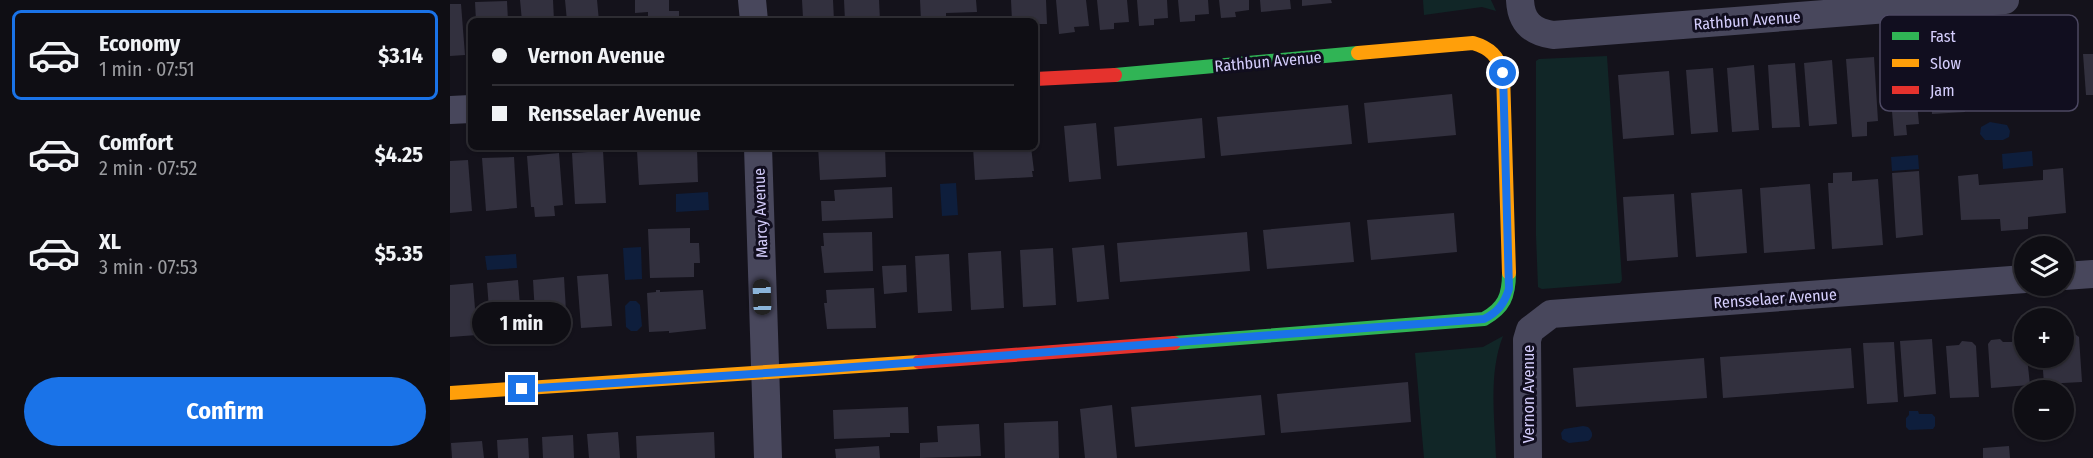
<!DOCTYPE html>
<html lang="en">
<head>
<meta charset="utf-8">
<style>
	body { margin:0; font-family:"Fira Sans Condensed",sans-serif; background:#1d1c22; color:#f1f3f6; height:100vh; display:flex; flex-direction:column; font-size:22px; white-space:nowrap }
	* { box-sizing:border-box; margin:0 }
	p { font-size:20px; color:#9b9ca0 }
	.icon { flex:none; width:33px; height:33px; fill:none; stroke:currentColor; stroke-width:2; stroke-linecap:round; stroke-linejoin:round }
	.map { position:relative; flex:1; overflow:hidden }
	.panel { display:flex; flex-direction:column; background:#0f0e14; width:450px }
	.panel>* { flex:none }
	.hud { position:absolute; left:18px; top:18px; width:570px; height:132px; border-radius:9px; box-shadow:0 2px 4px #0004,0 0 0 2px #2f2e34; display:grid; align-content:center; height:132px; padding:0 24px; background:#0f0e14 }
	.tools { position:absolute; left:1564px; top:236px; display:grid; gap:12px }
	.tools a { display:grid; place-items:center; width:60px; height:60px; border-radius:50%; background:#0f0e14; box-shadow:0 2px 4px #0004,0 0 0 2px #2f2e34; font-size:30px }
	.end { position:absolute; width:27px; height:27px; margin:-14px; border:8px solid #1a73e8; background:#fff; box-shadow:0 0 0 3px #fff }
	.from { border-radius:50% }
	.bubble { position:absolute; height:42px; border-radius:21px; background:#0f0e14; box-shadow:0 2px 4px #0004,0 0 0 2px #2f2e34; font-size:20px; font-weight:700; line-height:42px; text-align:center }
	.car { position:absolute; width:18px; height:36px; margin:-18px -9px; border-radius:8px; box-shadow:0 0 4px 2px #0007; background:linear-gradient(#222 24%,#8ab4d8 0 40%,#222 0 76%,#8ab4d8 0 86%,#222 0) }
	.hud b { display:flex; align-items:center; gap:21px; height:57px; font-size:22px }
	.hud b+b { border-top:2px solid #2f2e34 }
	.hud i { width:15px; height:15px; background:#f1f3f6 }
	ul { padding:10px 0 0; list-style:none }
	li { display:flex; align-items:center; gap:18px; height:90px; margin:0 12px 9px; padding:0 12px; border:3px solid transparent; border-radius:9px }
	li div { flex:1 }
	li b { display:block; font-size:22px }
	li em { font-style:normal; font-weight:700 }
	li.selected { border-color:#1a73e8 }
	li>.icon { width:54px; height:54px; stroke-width:1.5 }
	.button { display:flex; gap:12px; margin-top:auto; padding:12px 24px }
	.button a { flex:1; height:69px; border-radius:36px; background:#1a73e8; color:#fff; font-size:24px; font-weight:700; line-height:69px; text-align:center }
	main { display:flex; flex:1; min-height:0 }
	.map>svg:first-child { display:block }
</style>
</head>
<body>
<main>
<section class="panel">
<ul>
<li class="selected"><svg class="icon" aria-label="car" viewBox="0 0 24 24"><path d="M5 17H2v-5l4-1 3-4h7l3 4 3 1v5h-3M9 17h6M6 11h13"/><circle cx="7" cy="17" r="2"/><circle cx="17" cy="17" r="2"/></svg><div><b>Economy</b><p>1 min · 07:51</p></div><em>$3.14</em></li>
<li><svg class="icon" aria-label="car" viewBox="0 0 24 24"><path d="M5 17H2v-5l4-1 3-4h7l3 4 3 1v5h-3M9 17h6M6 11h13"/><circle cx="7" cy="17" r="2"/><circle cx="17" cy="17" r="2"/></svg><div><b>Comfort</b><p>2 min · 07:52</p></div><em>$4.25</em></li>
<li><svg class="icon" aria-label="car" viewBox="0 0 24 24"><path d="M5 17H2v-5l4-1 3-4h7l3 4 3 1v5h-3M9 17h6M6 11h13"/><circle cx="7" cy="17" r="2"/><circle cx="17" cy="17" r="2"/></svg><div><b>XL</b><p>3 min · 07:53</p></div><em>$5.35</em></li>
</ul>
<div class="button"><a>Confirm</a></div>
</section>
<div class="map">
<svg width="1643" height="458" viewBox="0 0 1643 458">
	<rect width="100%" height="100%" fill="#14121b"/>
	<g fill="#112627">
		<polygon points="973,0 1041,0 1046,11 1032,7 974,15"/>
		<polygon points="1157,56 1172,280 1170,283 1092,289 1088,287 1086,236 1086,61 1089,59"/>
		<path d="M1053,336c-15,38 -8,82 -7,122h-72l-9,-105 68,-6z"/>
	</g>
	<g fill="#0e1e3c">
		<polygon points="1540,122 1557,125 1560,131 1559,137 1553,140 1535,140 1530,134 1531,127"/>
		<polygon points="1582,151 1583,166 1553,169 1552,154"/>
		<polygon points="1468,155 1469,169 1442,171 1441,157"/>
		<polygon points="506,183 508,215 492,216 490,184"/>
		<polygon points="258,192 259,210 226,212 226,194"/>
		<polygon points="191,247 192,279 175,280 173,248"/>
		<polygon points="66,254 67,268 37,270 35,256"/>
		<polygon points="180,301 186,301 190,305 192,326 187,331 181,331 176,327 175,306"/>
		<polygon points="1459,411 1468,411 1469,414 1482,414 1485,417 1485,426 1483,429 1459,430 1456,427 1456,418 1459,415"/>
		<path d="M1133,426l5,1c5,5 6,10 0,14l-19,2 -7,-4 -1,-6 3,-4z"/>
	</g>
	<g fill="#32303e">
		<polygon points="70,0 103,0 104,21 72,21"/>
		<polygon points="115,0 147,0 149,21 117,21"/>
		<polygon points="185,0 219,0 219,11 229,11 229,21 198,21 198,12 185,13"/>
		<polygon points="352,0 383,0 384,21 357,21 356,18 353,18"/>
		<polygon points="394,0 429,0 430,21 395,21"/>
		<polygon points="470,0 526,0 527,12 496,13 496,21 471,21"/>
		<polygon points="561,0 596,0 597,24 585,24 585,21 562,21"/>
		<polygon points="606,0 636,0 639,26 624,27 625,32 609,34"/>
		<polygon points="647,0 677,0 679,22 664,23 664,29 650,30"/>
		<polygon points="687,0 717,0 718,18 704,19 704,25 689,26"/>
		<polygon points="728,0 758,0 759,14 745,15 745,21 730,22"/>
		<polygon points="769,0 799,0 799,10 785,12 786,17 771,18"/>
		<polygon points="810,0 840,0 841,9 811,12"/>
		<polygon points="852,0 881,0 882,3 852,6"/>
		<polygon points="57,1 58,21 26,21 25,2"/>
		<polygon points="0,4 11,4 15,55 0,56"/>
		<polygon points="1633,54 1643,54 1643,95 1636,95"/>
		<polygon points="1424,57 1428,121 1417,122 1417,136 1402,137 1396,59"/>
		<polygon points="1481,59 1489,59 1491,62 1499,61 1499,64 1511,63 1515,112 1482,114 1478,62"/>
		<polygon points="1382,60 1387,124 1359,126 1354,63"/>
		<polygon points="1463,60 1469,124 1456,125 1457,135 1444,136 1438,62"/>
		<polygon points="1345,63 1350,127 1322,128 1318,65"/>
		<polygon points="1304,65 1309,130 1282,132 1277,68"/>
		<polygon points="1263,68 1268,132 1241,134 1236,70"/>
		<polygon points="1219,71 1224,135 1173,139 1168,75"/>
		<polygon points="1002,94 1006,135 918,143 914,103"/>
		<polygon points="898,105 902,144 771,156 767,117"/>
		<polygon points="752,118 755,158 667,166 664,127"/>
		<polygon points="646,123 651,179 619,182 614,126"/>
		<polygon points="368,147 435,147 436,177 370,180"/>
		<polygon points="523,147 581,147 584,171 582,171 583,177 525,180"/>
		<polygon points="247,148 248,182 189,185 187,151"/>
		<polygon points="153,151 156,203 125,204 122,153"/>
		<polygon points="109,153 113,205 104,206 105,216 85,217 84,207 81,207 77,156"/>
		<polygon points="64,157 67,208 36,211 32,158"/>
		<polygon points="18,160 22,211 0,213 0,161"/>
		<polygon points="1613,168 1616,213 1578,217 1578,229 1551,231 1550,219 1511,220 1508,176 1528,174 1529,185 1593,180 1593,170"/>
		<polygon points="1469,171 1473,235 1446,238 1442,173"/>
		<polygon points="1402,172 1402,181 1428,179 1433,245 1382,249 1378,183 1383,183 1383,173"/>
		<polygon points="1360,184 1365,249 1314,253 1310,188"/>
		<polygon points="442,187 443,218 372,221 371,201 385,201 384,190"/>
		<polygon points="1292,189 1297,253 1246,257 1241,193"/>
		<polygon points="1224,194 1228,257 1177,261 1173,197"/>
		<polygon points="1004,213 1007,252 921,260 917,220"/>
		<polygon points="900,222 904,262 817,269 813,230"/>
		<polygon points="240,228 240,243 249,243 250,263 244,263 244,277 200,278 198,229"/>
		<polygon points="422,232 423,271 374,273 371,246 374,246 373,233"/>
		<polygon points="797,232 800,271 670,282 667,243"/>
		<polygon points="654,245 659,299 627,302 622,248"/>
		<polygon points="603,248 606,305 573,307 570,250"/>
		<polygon points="551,251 554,308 521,310 518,253"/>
		<polygon points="499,254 502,311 468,313 465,256"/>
		<polygon points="456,265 457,292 434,294 432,266"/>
		<polygon points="158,274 162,326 131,328 127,276"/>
		<polygon points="114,277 117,328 86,331 83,280"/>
		<polygon points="68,280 72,332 41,334 37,283"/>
		<polygon points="23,283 27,335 0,337 0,285"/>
		<polygon points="424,288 426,328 377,329 374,303 377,303 376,290"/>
		<polygon points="206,290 210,290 210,292 253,290 256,329 219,333 219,331 199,332 197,293 206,292"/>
		<polygon points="1617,334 1625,334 1629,337 1632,382 1594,384 1592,357 1614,357 1614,337"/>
		<polygon points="1482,339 1486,394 1454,397 1450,341"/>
		<polygon points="1550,339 1553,342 1562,342 1563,339 1575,340 1575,357 1577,357 1580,385 1541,388 1538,344 1541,340"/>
		<polygon points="1512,341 1522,342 1526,346 1529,397 1500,398 1496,346 1509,345"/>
		<polygon points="1444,342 1448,402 1417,404 1413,343"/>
		<polygon points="1401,348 1404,388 1273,398 1270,357"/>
		<polygon points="1254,358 1257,398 1126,407 1123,368"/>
		<polygon points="958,382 961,422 831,433 827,394"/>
		<polygon points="811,395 815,435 685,447 681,407"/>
		<polygon points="662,405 667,458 635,458 630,409"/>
		<polygon points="458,407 459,433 440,433 440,437 384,439 383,410"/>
		<polygon points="608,421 609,458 555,458 554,423"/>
		<polygon points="529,424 531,456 470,458 470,443 488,442 487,426"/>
		<polygon points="168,432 170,458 139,458 137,434"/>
		<polygon points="264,432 265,458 187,458 186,436"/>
		<polygon points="123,435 124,458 93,458 92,437"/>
		<polygon points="78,438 79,458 48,458 47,440"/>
		<polygon points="32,441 34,458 2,458 1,443"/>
		<polygon points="429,446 430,458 386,458 385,449"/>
		<polygon points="1559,446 1560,458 1533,458 1533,448"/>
	</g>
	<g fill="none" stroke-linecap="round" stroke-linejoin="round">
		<g stroke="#48475c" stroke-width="28">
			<polyline points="302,0 304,21"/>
			<path d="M1070,0c1,22 12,32 33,35l452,-35"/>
			<polyline points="0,110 21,109"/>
			<polyline points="308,147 318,458"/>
			<polyline points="1614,276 1643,274"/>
			<polyline points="1078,458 1077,340 1080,330 1101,314 1575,279"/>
		</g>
		<g stroke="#30b455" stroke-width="14">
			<polyline points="665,75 908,53"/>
			<path d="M724,343l310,-24c20,-11 25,-23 25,-46"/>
		</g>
		<g stroke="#ff9f0a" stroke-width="14">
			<path d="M908,53l115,-10c17,5 25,13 30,30l6,200"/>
			<polyline points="0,393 469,362"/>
		</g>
		<g stroke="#e5322d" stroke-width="14">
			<polyline points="585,79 665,75"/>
			<polyline points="469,362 724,343"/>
		</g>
	</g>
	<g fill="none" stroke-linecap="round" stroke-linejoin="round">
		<path stroke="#1a73e8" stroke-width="8" d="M72,389l291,-19 671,-51c14,-7 20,-15 25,-30l-6,-216"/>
	</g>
	<g text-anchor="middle" stroke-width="6" stroke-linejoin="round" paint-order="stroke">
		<g font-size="16" fill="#d5cefd" stroke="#110e1f">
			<text transform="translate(1297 20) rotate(-4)" y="6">Rathbun Avenue</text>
			<text transform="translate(818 61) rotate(-5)" y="6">Rathbun Avenue</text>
			<text transform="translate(310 213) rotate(-92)" y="6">Marcy Avenue</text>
			<text transform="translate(1325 298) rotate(-4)" y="6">Rensselaer Avenue</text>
			<text transform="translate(1078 394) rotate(-90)" y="6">Vernon Avenue</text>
		</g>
	</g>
	<rect x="1430" y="15" width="198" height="96" rx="9" fill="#110e1f" stroke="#4c4862" stroke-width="1.5"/>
	<rect x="1442" y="32" width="27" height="8" fill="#30b455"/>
	<rect x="1442" y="59" width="27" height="8" fill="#ff9f0a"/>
	<rect x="1442" y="86" width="27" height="8" fill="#e5322d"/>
	<g font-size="16" fill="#d5cefd">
		<text x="1480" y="42">Fast</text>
		<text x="1480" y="69">Slow</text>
		<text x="1480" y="96">Jam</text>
	</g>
</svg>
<div class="tools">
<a><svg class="icon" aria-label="layers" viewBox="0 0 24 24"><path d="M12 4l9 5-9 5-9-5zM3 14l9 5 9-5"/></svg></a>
<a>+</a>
<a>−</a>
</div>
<i class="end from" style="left:1053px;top:73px"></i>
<i class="end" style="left:72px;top:389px"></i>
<div class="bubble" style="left:22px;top:302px;width:99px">1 min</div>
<i class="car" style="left:312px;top:297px;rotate:358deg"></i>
<div class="hud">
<b><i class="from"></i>Vernon Avenue</b>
<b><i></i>Rensselaer Avenue</b>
</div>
</div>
</main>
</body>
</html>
